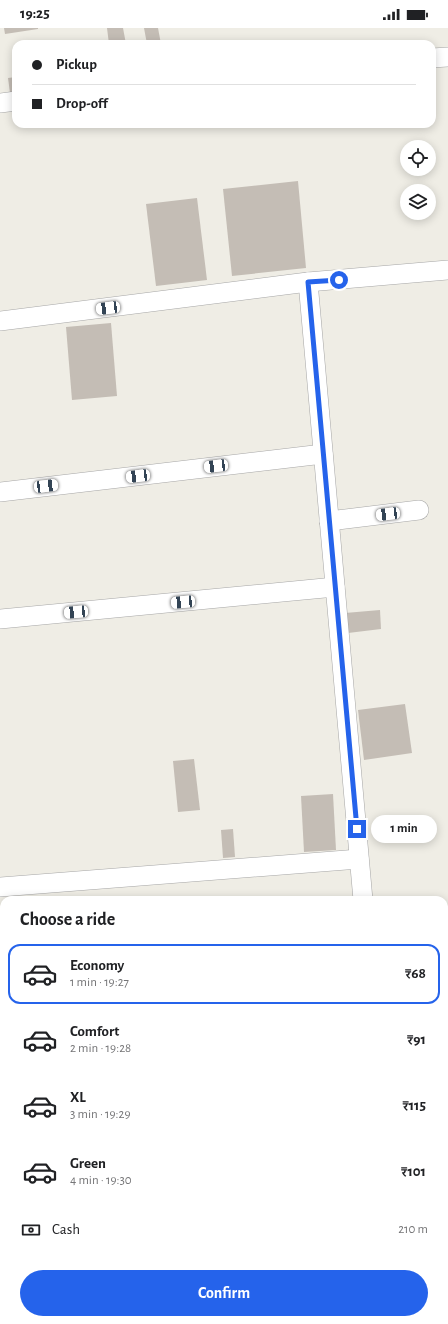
<!DOCTYPE html>
<html lang="en">
<head>
<meta charset="utf-8">
<style>
	body { margin:0; font-family:"Alegreya Sans",sans-serif; background:#f6f6f6; color:#202124; height:100vh; display:flex; flex-direction:column; font-size:15px; white-space:nowrap }
	* { box-sizing:border-box; margin:0 }
	p { font-size:13px; color:#757577 }
	.icon { flex:none; width:22px; height:22px; fill:none; stroke:currentColor; stroke-width:2; stroke-linecap:round; stroke-linejoin:round }
	.map { position:relative; flex:1; overflow:hidden }
	.side { position:absolute; left:0px; top:868px; width:448px; height:428px; display:flex; flex-direction:column; background:#fff; border-radius:12px 12px 0 0; box-shadow:0 2px 10px #0003 }
	.side>* { flex:none }
	.hud { position:absolute; left:12px; top:12px; width:424px; height:88px; border-radius:12px; box-shadow:0 2px 10px #0003; display:grid; align-content:center; height:88px; padding:0 20px; background:#fff }
	.buttons { position:absolute; left:400px; top:112px; display:grid; gap:8px }
	.buttons a { display:grid; place-items:center; width:36px; height:36px; border-radius:50%; background:#fff; box-shadow:0 2px 10px #0003; font-size:20px }
	.end { position:absolute; width:18px; height:18px; margin:-9px; border:5px solid #2563eb; background:#fff; box-shadow:0 0 0 2px #fff }
	.from { border-radius:50% }
	.bubble { position:absolute; height:28px; border-radius:14px; background:#fff; box-shadow:0 2px 10px #0003; font-size:13px; font-weight:600; line-height:28px; text-align:center }
	.car { position:absolute; width:12px; height:24px; margin:-12px -6px; border-radius:5px; box-shadow:0 0 3px 1px #0007; background:linear-gradient(#fff 24%,#345 0 40%,#fff 0 76%,#345 0 86%,#fff 0) }
	.hud b { display:flex; align-items:center; gap:14px; height:38px; font-size:15px }
	.hud b+b { border-top:1px solid #e0e0e0 }
	.hud i { width:10px; height:10px; background:#202124 }
	ul { padding:0; list-style:none }
	li { display:flex; align-items:center; gap:12px; height:60px; margin:0 8px 6px; padding:0 12px; border:2px solid transparent; border-radius:12px }
	li div { flex:1 }
	li b { display:block; font-size:15px }
	li em { font-style:normal; font-weight:600 }
	li.current { border-color:#2563eb }
	li>.icon { width:36px; height:36px; stroke-width:1.5 }
	h2 { padding:0 20px; font-size:18px; line-height:48px }
	.pay { display:flex; align-items:center; gap:10px; height:44px; padding:0 20px; font-size:15px }
	.pay p { margin-inline-start:auto }
	.action { display:flex; gap:8px; margin-top:auto; padding:8px 20px }
	.action a { flex:1; height:46px; border-radius:24px; background:#2563eb; color:#fff; font-size:16px; font-weight:600; line-height:46px; text-align:center }
	.status { display:flex; justify-content:space-between; align-items:center; height:28px; padding:0 20px; background:#fff; direction:ltr }
	.status svg { height:11px; fill:currentColor }
	.map>svg:first-child { display:block }
</style>
</head>
<body>
<div class="status"><b>19:25</b><svg viewBox="0 0 49 12"><path d="M0 12V9h3v3zM5 12V6h3v6zM10 12V3h3v9zM15 12V0h3v12zM26 1h20v11H26zM47 4h2v5h-2z"/></svg></div>
<div class="map">
<svg width="448" height="1296" viewBox="0 0 448 1296">
	<rect width="100%" height="100%" fill="#efede5"/>
	<g fill="#c4bdb5">
		<polygon points="4,0 38,0 38,1 5,6"/>
		<polygon points="107,0 123,0 126,16 109,16"/>
		<polygon points="144,0 158,0 161,16 147,16"/>
		<polygon points="16,49 16,65 10,65 8,50"/>
		<polygon points="298,153 306,240 232,248 223,161"/>
		<polygon points="197,170 207,252 156,258 146,176"/>
		<polygon points="111,295 117,368 72,372 66,299"/>
		<polygon points="380,582 381,601 348,605 345,585"/>
		<polygon points="405,676 412,725 364,732 358,682"/>
		<polygon points="194,731 200,782 178,784 173,733"/>
		<polygon points="333,766 336,822 304,824 301,768"/>
		<polygon points="233,801 235,829 223,830 221,802"/>
		<rect x="0" y="885" width="4" height="35"/>
	</g>
	<g fill="none" stroke-linecap="round" stroke-linejoin="round">
		<defs>
			<g id="minor">
				<polyline points="432,30 448,29"/>
				<polyline points="0,75 16,73"/>
				<polyline points="308,254 363,872"/>
				<polyline points="0,293 308,254 448,242"/>
				<polyline points="0,464 323,426"/>
				<polyline points="329,493 419,482"/>
				<polyline points="0,591 335,559"/>
				<polyline points="0,859 359,831"/>
				<polyline points="0,957 4,977"/>
				<polyline points="424,1292 425,1296"/>
				<polyline points="5,1296 14,1292"/>
				<polyline points="48,1296 55,1292"/>
			</g>
		</defs>
		<use href="#minor" stroke="#a6a6a6" stroke-width="20"/>
		<use href="#minor" stroke="#fff" stroke-width="19"/>
	</g>
	<g fill="none" stroke-linecap="round" stroke-linejoin="round">
		<polyline stroke="#2563eb" stroke-width="5" points="339,252 308,254 357,801"/>
	</g>
</svg>
<div class="buttons">
<a><svg class="icon" aria-label="locate" viewBox="0 0 24 24"><circle cx="12" cy="12" r="6"/><path d="M12 2v4M12 18v4M2 12h4M18 12h4"/></svg></a>
<a><svg class="icon" aria-label="layers" viewBox="0 0 24 24"><path d="M12 4l9 5-9 5-9-5zM3 14l9 5 9-5"/></svg></a>
</div>
<i class="end from" style="left:339px;top:252px"></i>
<i class="end" style="left:357px;top:801px"></i>
<div class="bubble" style="left:371px;top:787px;width:66px">1 min</div>
<i class="car" style="left:108px;top:280px;rotate:263deg"></i>
<i class="car" style="left:216px;top:438px;rotate:263deg"></i>
<i class="car" style="left:138px;top:448px;rotate:263deg"></i>
<i class="car" style="left:46px;top:458px;rotate:83deg"></i>
<i class="car" style="left:388px;top:486px;rotate:263deg"></i>
<i class="car" style="left:183px;top:574px;rotate:265deg"></i>
<i class="car" style="left:76px;top:584px;rotate:265deg"></i>
<div class="hud">
<b><i class="from"></i>Pickup</b>
<b><i></i>Drop-off</b>
</div>
<section class="side">
<h2>Choose a ride</h2>
<ul>
<li class="current"><svg class="icon" aria-label="car" viewBox="0 0 24 24"><path d="M5 17H2v-5l4-1 3-4h7l3 4 3 1v5h-3M9 17h6M6 11h13"/><circle cx="7" cy="17" r="2"/><circle cx="17" cy="17" r="2"/></svg><div><b>Economy</b><p>1 min · 19:27</p></div><em>₹68</em></li>
<li><svg class="icon" aria-label="car" viewBox="0 0 24 24"><path d="M5 17H2v-5l4-1 3-4h7l3 4 3 1v5h-3M9 17h6M6 11h13"/><circle cx="7" cy="17" r="2"/><circle cx="17" cy="17" r="2"/></svg><div><b>Comfort</b><p>2 min · 19:28</p></div><em>₹91</em></li>
<li><svg class="icon" aria-label="car" viewBox="0 0 24 24"><path d="M5 17H2v-5l4-1 3-4h7l3 4 3 1v5h-3M9 17h6M6 11h13"/><circle cx="7" cy="17" r="2"/><circle cx="17" cy="17" r="2"/></svg><div><b>XL</b><p>3 min · 19:29</p></div><em>₹115</em></li>
<li><svg class="icon" aria-label="car" viewBox="0 0 24 24"><path d="M5 17H2v-5l4-1 3-4h7l3 4 3 1v5h-3M9 17h6M6 11h13"/><circle cx="7" cy="17" r="2"/><circle cx="17" cy="17" r="2"/></svg><div><b>Green</b><p>4 min · 19:30</p></div><em>₹101</em></li>
</ul>
<div class="pay"><svg class="icon" aria-label="cash" viewBox="0 0 24 24"><path d="M3 7h18v10H3z"/><circle cx="12" cy="12" r="2"/></svg>Cash<p>210 m</p></div>
<div class="action"><a>Confirm</a></div>
</section>
</div>
</body>
</html>
